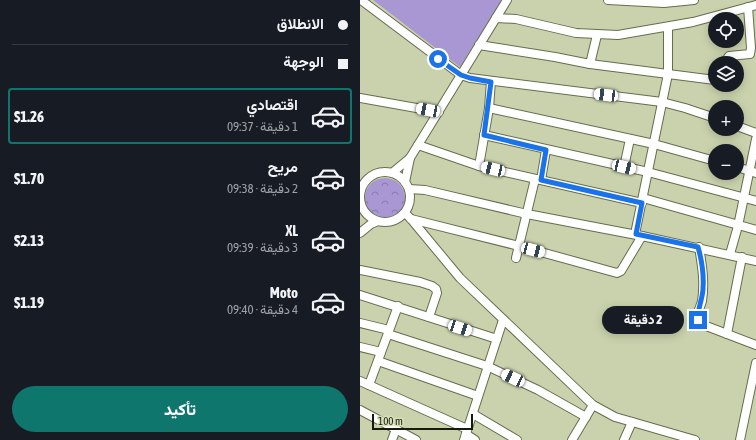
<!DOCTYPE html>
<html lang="ar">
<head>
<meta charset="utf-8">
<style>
	body { margin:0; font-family:"Asap Condensed",Vazirmatn,sans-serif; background:#242831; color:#f1f3f6; direction:rtl; height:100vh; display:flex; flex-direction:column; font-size:15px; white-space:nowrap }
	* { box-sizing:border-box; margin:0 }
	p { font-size:13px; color:#9ea1a6 }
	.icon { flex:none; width:22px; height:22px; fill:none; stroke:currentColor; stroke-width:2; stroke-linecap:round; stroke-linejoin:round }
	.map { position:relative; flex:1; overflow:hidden; direction:ltr }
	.details { display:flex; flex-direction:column; background:#171b24; width:360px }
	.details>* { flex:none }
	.top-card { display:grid; align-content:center; height:88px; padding:0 12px; background:#171b24 }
	.tools { position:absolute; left:348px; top:12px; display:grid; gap:8px }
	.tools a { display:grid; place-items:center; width:36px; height:36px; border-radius:50%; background:#171b24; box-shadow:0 2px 10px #0003; font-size:20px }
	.scale { position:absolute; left:12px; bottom:10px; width:101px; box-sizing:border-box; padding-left:4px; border:2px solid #16190b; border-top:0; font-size:11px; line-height:14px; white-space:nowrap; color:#16190b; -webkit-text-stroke:3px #d7dfb9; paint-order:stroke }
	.end { position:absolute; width:18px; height:18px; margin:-9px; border:5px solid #1a73e8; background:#fff; box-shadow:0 0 0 2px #fff }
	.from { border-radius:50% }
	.bubble { position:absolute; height:28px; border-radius:14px; background:#171b24; box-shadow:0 2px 10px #0003; font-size:13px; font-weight:800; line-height:28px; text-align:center; direction:rtl }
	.car { position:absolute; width:12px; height:24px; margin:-12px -6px; border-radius:5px; box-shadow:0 0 3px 1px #0007; background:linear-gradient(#fff 24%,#345 0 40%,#fff 0 76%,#345 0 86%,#fff 0) }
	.top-card b { display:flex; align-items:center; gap:14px; height:38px; font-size:15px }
	.top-card b+b { border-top:1px solid #363941 }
	.top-card i { width:10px; height:10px; background:#f1f3f6 }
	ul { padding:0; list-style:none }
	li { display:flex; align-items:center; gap:12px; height:56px; margin:0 8px 6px; padding:0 4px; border:2px solid transparent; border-radius:4px }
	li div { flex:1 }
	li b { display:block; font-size:15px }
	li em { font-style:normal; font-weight:800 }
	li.selected { border-color:#0f766e }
	li>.icon { width:36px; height:36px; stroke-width:1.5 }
	.action { display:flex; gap:8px; margin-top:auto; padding:8px 12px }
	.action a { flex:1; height:46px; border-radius:24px; background:#0f766e; color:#fff; font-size:16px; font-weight:800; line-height:46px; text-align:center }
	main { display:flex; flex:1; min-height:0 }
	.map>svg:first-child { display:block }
</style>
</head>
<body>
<main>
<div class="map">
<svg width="396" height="440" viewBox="0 0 396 440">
	<defs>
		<pattern id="park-crowns" width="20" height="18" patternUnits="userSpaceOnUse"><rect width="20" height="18" fill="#a997d3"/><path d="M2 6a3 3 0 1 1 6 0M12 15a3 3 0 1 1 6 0" fill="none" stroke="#897aa9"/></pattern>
	</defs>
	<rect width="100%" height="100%" fill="#cad2ad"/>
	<polygon fill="#a997d3" points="13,0 142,0 100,67"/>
	<circle fill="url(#park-crowns)" cx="25" cy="198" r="20"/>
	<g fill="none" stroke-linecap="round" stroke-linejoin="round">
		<defs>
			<g id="minor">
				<polyline points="1,0 101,75 110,78 302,102 325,108 355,118"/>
				<polyline points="248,0 304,3 334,0"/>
				<polyline points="136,18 156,19 216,33 258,35 333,22 396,5"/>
				<polyline points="119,45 195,57 230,64 355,80"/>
				<polyline points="366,63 367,59 369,56 390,54 391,48 388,7"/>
				<polyline points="230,64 237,35"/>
				<polyline points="0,98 79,112"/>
				<polyline points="129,108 294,144 355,161"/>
				<polyline points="377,126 396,133"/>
				<polyline points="124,135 288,172 396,201"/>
				<polyline points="58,145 119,166 282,203"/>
				<polyline points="119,166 129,108 131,81"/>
				<polyline points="264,167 270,139"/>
				<polyline points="377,167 396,173"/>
				<circle cx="25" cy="197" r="25"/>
				<polyline points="32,173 50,158 147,0"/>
				<polyline points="181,180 186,150"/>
				<polyline points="45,182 50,158"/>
				<polyline points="49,189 65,190 167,214 282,236 396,261"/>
				<polyline points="283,198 396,230"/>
				<polyline points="45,213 51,219 100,278 233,405 255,417 335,440"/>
				<polyline points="51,219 159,246 257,273 261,271 282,236"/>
				<polyline points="0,233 11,224 18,221"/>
				<polyline points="275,234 308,74 308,27"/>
				<path d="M339,247c3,18 6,35 3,54 -2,8 -8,15 -1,23l55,21"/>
				<polyline points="370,254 378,226 396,139"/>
				<polyline points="156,258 175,179"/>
				<polyline points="0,270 60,282 72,286 76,289 77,293 69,317"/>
				<polyline points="0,295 137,339"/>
				<polyline points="0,323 29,330"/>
				<polyline points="28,334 127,366 178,390 226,417"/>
				<polyline points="367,334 382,257"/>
				<polyline points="0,347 21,352"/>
				<polyline points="18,361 118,396"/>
				<polyline points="0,381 107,429"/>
				<polyline points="9,385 38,306"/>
				<polyline points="0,410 56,440"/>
				<polyline points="113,414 157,440"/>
				<polyline points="106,434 115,440"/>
				<polyline points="32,440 36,429"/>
				<polyline points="104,440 143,320"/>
				<polyline points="212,440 233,405"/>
				<polyline points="264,440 272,422"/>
				<polyline points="380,440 396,363"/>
			</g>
		</defs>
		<use href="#minor" stroke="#666d4c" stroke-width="10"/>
		<use href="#minor" stroke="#fff" stroke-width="8"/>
	</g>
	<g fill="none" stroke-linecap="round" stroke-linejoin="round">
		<path stroke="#1a73e8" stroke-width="5" d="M78,59l23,16 9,3 21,4 -7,53 62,15 -5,30 101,23 -6,31 62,13c4,14 6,28 5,42 0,8 -7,26 -5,31"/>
	</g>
</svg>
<div class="tools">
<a><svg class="icon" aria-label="locate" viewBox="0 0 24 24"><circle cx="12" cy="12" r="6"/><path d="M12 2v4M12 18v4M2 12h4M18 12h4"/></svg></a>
<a><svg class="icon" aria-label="layers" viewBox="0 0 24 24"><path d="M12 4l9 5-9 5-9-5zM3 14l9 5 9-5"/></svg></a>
<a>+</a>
<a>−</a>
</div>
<div class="scale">100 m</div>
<i class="end from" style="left:78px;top:59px"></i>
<i class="end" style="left:338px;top:320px"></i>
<div class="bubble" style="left:242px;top:306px;width:82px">2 دقيقة</div>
<i class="car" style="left:246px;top:95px;rotate:277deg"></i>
<i class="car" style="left:68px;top:110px;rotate:281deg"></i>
<i class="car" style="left:264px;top:167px;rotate:103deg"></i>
<i class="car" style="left:133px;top:169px;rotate:283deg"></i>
<i class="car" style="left:173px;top:250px;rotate:105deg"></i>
<i class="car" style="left:100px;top:328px;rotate:108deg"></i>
<i class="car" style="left:153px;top:378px;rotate:295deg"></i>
</div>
<section class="details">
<div class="top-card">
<b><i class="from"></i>الانطلاق</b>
<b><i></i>الوجهة</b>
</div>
<ul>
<li class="selected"><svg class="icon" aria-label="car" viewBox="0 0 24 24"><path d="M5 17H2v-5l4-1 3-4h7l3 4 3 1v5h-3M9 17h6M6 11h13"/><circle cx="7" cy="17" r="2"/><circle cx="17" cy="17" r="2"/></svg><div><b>اقتصادي</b><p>1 دقيقة · 09:37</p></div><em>$1.26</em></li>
<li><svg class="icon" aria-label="car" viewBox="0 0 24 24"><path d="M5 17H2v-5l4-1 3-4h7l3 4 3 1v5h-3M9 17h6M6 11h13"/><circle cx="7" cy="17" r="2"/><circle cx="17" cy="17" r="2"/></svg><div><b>مريح</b><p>2 دقيقة · 09:38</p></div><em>$1.70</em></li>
<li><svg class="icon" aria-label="car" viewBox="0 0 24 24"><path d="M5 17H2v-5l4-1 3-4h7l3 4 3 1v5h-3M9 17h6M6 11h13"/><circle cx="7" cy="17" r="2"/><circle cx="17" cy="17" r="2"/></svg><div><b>XL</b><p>3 دقيقة · 09:39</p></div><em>$2.13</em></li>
<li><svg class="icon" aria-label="car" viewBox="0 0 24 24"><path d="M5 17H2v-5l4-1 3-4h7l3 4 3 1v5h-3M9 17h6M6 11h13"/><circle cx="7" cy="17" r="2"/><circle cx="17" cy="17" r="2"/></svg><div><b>Moto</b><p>4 دقيقة · 09:40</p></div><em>$1.19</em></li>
</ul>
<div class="action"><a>تأكيد</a></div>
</section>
</main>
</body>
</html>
